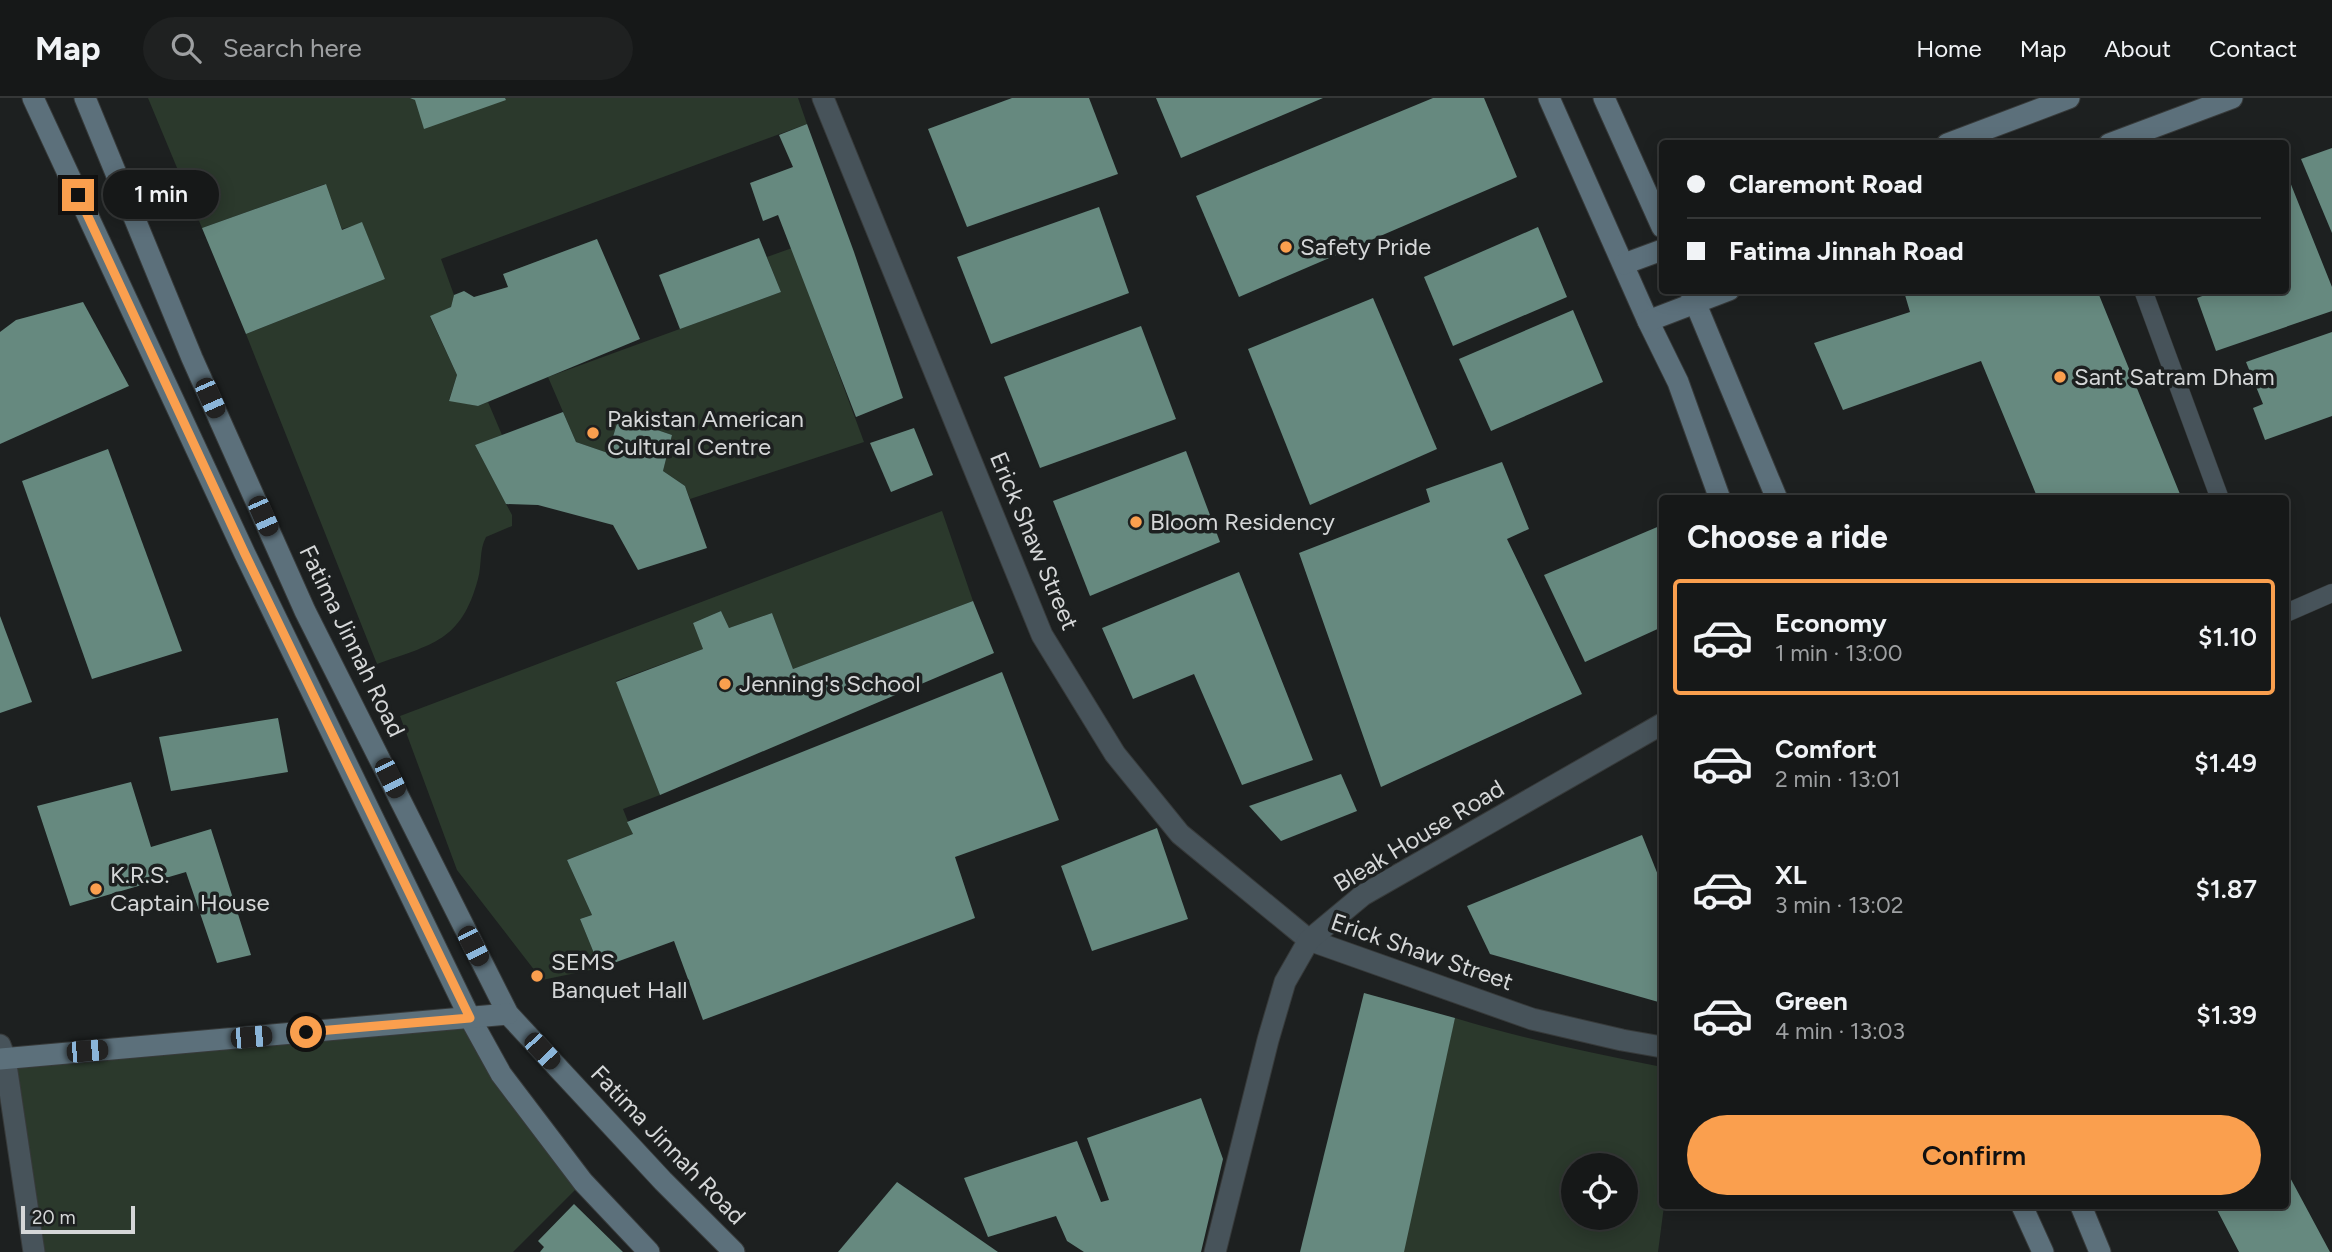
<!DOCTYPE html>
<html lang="en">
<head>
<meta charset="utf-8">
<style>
	body { margin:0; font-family:Figtree,sans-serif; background:#1f2121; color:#f1f3f6; height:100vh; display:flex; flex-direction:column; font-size:26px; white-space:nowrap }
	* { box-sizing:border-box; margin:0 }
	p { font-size:23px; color:#9ea0a2 }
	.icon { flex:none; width:38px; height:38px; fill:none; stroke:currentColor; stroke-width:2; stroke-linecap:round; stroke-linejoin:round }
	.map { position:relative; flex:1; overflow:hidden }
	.panel { position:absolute; left:1659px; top:397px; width:630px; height:714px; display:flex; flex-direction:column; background:#161818; border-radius:7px; box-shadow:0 4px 18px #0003,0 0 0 2px #353737 }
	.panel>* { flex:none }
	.top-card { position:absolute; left:1659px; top:42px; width:630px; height:154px; border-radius:7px; box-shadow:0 4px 18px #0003,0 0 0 2px #353737; display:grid; align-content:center; height:154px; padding:0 28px; background:#161818 }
	.buttons { position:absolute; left:1561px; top:1055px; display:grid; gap:14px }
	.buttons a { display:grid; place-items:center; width:77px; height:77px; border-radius:50%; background:#161818; box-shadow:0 4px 18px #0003,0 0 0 2px #353737; font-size:35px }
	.scale { position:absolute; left:21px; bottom:18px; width:114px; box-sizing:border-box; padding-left:7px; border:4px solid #d5d7d8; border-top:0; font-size:19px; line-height:24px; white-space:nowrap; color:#d5d7d8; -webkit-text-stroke:5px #1d2020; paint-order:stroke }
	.end { position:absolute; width:32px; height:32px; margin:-16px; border:9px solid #fa9f4e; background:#111; box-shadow:0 0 0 4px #111 }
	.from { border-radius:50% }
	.bubble { position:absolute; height:49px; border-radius:24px; background:#161818; box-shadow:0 4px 18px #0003,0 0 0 2px #353737; font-size:23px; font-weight:600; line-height:49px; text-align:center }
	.car { position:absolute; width:21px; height:42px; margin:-21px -10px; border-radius:9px; box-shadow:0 0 5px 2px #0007; background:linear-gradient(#222 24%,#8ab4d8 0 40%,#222 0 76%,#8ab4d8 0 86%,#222 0) }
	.top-card b { display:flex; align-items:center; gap:24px; height:66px; font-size:26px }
	.top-card b+b { border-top:2px solid #353737 }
	.top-card i { width:18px; height:18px; background:#f1f3f6 }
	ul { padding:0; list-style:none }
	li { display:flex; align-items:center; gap:21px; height:116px; margin:0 14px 10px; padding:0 14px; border:4px solid transparent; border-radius:7px }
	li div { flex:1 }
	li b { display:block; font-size:26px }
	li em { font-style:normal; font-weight:600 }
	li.on { border-color:#fa9f4e }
	li>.icon { width:63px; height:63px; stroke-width:1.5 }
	h2 { padding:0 28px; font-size:32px; line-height:84px }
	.primary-button { display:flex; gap:14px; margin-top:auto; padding:14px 28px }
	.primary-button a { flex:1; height:80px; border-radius:42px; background:#fa9f4e; color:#111; font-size:28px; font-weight:600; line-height:80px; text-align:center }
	header { display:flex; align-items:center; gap:42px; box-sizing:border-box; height:98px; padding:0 35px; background:#161818; border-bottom:2px solid #353737 }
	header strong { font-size:33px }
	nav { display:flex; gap:38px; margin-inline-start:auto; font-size:24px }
	.search { width:490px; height:63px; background:#1f2121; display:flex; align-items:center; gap:18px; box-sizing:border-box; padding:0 24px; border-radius:38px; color:#9ea0a2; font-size:26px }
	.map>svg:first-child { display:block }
</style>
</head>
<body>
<header>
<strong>Map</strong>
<div class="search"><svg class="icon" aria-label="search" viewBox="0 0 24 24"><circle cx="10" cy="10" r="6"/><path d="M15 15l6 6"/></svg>Search here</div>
<nav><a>Home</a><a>Map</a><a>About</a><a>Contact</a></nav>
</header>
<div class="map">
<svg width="2332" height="1154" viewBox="0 0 2332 1154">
	<rect width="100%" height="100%" fill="#1d2020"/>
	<g fill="#2b392c" fill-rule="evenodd">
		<path d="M148,0h650l9,26 -366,135 13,36 -3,12 -21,10 27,58 -8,25 29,6 10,-4 14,33 -27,10 37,70v11l-26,11c-7,13 -4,28 -8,42 -17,63 -46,65 -101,85l-131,-330 139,-55 -23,-56 -20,6 -17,-45 -123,44z"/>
		<polygon points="792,150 864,344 690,401 685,388 663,373 672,337 619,319 608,355 576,344 548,279 781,194 767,159"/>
		<polygon points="942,413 973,503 793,571 772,515 729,530 721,513 693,525 703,551 616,583 660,697 623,711 633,736 567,762 592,817 580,821 600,870 542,882 457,772 400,618"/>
		<polygon points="470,920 583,1084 513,1154 36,1154 9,964"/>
		<path d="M1455,920c68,21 137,35 207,49l2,139 -6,46h-259zM1573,1068h53v52h-53z"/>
	</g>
	<g fill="#66897f">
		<polygon points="410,0 505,0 506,2 424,31 415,2"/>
		<polygon points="1012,0 1089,0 1118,76 967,129 928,31"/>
		<polygon points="1156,0 1323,0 1181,60"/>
		<polygon points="1433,0 1484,0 1517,79 1239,199 1196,98"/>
		<polygon points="807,26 854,154 903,300 856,319 778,117 763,123 750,85 793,69 779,37"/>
		<polygon points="2332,50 2332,135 2301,61"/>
		<polygon points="2286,74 2332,189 2332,213 2216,253 2197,200 2218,192 2286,192"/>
		<polygon points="326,86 342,132 362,124 385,181 246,236 202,130"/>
		<polygon points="1099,109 1129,195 991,246 957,159"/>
		<polygon points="1538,129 1567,199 1453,248 1424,179"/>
		<polygon points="759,140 781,194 680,231 659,177"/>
		<polygon points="597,141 640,241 478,308 449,303 457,277 430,218 451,209 454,197 464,193 474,199 508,189 503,176"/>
		<polygon points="1917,192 2097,192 2182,401 2038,401 1981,263 1843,312 1814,245 1910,214 1905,197"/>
		<polygon points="1373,200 1437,351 1310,407 1248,251"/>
		<polygon points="83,204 129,288 0,346 0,234 16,222"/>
		<polygon points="1573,212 1603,284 1491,333 1459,261"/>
		<polygon points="1141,228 1176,321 1040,370 1004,279"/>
		<polygon points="2332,234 2332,318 2265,342 2253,310 2263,306 2246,264"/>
		<polygon points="563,314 576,344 608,355 619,319 672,337 663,373 685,388 707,450 638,472 613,427 538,407 506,406 475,347"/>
		<polygon points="914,330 933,377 891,394 870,345"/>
		<polygon points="108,351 182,553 92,581 22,383"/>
		<polygon points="1186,353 1220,444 1090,498 1053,403"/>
		<polygon points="1502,364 1529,431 1507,441 1582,596 1381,689 1299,455 1430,404 1426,391"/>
		<polygon points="1662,427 1662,529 1585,564 1544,477"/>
		<polygon points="1239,474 1313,662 1242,687 1194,576 1133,601 1102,530"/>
		<polygon points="973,503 994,555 660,697 616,584 703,551 693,525 721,513 729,530 772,515 793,571"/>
		<polygon points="0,518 32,604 0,615"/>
		<polygon points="1002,574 1059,722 955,759 975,820 703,922 674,843 600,870 580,821 592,817 567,762 633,736 627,724"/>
		<polygon points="278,620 288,674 171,693 159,639"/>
		<polygon points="1341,676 1357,713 1281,743 1249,708"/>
		<polygon points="131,684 151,749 211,731 251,857 217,865 186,774 70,808 37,708"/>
		<polygon points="1157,730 1188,821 1092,853 1061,768"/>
		<polygon points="1642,737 1662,787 1662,905 1490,856 1467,808"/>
		<polygon points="1364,895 1455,920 1404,1154 1300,1154"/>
		<polygon points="1201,1000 1223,1061 1201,1154 1084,1154 1067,1143 1056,1118 988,1139 964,1080 1077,1043 1101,1104 1109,1102 1087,1040"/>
		<polygon points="2286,1072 2330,1154 2239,1154 2215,1108 2286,1108"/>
		<polygon points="897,1084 998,1154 838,1154"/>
		<polygon points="574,1106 623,1154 540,1154 544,1149 538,1143"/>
	</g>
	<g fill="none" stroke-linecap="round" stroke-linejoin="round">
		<defs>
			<g id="lane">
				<polyline points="2143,192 2220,401"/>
				<polyline points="2286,515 2332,495"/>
			</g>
			<g id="street">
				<polyline points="823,0 1042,537 1115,656 1180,736 1309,842 1532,921 1622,942 1662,949"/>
				<polyline points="0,947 5,960 34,1154"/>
				<polyline points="1215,1154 1268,942 1285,884 1309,842 1363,797 1662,626"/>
			</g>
			<g id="secondary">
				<polyline points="33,0 245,456 470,920 501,976 583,1084 649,1154"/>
				<polyline points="85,0 192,260 305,513 508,916 663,1083 734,1154"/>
				<polyline points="1549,0 1648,223 1678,284 1720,401"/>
				<polyline points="1604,0 1662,129"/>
				<polyline points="1947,46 2069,0"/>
				<polyline points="2109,46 2232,0"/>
				<polyline points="1624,166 1662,152"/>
				<polyline points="1690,192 1777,401"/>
				<polyline points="1648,223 1729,192"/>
				<polyline points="0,961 508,916"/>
				<polyline points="2022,1108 2043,1154"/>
				<polyline points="2081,1108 2100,1154"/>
			</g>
		</defs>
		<use href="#lane" stroke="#373a3a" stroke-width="19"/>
		<use href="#street" stroke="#373a3a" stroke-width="23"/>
		<use href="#secondary" stroke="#373a3a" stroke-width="23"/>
		<use href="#lane" stroke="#47535a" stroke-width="18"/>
		<use href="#street" stroke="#47535a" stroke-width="21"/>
		<use href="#secondary" stroke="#5c707b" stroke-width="21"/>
	</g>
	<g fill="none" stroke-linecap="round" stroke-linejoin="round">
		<polyline stroke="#fa9f4e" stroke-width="9" points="78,97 245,456 470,920 306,934"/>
	</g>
	<g fill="#fa9f4e" stroke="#1d2020" stroke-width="2.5">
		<circle cx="1286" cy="149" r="7"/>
		<circle cx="2060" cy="279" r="7"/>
		<circle cx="593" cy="335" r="7"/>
		<circle cx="1136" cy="424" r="7"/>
		<circle cx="725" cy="586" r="7"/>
		<circle cx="96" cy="791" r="7"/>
		<circle cx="537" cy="878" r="7"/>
	</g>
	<g text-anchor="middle" stroke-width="7" stroke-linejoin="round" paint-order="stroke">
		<g font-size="24" fill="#d5d7d8" stroke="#1d2020" text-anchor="start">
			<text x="1300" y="157">Safety Pride</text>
			<text x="2074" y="287">Sant Satram Dham</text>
			<text x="607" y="329">Pakistan American<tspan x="607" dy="28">Cultural Centre</tspan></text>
			<text x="1150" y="432">Bloom Residency</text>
			<text x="739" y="594">Jenning's School</text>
			<text x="110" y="785">K.R.S.<tspan x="110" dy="28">Captain House</tspan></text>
			<text x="551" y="872">SEMS<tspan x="551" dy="28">Banquet Hall</tspan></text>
		</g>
		<g font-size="24" fill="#d5d7d8" stroke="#1d2020">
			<text transform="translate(1034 443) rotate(67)" y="8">Erick Shaw Street</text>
			<text transform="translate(352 543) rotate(64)" y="8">Fatima Jinnah Road</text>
			<text transform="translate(1419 738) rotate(-31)" y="8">Bleak House Road</text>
			<text transform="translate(1422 854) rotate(19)" y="8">Erick Shaw Street</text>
			<text transform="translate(668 1047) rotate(46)" y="8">Fatima Jinnah Road</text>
		</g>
	</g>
</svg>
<div class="buttons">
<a><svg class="icon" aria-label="locate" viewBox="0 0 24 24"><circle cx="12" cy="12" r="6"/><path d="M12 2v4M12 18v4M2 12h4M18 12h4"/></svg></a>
</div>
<div class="scale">20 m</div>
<i class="end from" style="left:306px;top:934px"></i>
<i class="end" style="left:78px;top:97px"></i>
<div class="bubble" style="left:103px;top:72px;width:116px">1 min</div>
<i class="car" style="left:210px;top:300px;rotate:156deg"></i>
<i class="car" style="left:263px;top:418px;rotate:156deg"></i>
<i class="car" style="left:390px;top:680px;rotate:154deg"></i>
<i class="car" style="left:473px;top:848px;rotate:153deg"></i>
<i class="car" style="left:251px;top:939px;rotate:85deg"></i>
<i class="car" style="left:87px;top:953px;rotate:85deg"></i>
<i class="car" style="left:542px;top:953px;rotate:137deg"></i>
<div class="top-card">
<b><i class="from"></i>Claremont Road</b>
<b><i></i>Fatima Jinnah Road</b>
</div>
<section class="panel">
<h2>Choose a ride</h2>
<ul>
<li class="on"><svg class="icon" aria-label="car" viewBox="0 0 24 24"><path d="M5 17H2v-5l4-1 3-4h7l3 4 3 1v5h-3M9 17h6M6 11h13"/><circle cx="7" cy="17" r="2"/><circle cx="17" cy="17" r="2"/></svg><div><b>Economy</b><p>1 min · 13:00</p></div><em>$1.10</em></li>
<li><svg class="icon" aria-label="car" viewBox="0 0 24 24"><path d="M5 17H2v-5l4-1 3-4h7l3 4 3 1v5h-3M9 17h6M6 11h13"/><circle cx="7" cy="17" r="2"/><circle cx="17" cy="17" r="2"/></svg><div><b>Comfort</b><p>2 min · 13:01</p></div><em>$1.49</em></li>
<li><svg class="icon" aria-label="car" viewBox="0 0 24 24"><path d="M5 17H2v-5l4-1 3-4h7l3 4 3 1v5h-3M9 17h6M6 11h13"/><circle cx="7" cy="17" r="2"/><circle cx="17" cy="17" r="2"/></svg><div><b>XL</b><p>3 min · 13:02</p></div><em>$1.87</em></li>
<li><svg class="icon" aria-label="car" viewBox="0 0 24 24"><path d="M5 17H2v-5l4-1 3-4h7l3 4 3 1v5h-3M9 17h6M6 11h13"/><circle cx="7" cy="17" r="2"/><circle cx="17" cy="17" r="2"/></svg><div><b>Green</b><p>4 min · 13:03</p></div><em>$1.39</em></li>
</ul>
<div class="primary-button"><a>Confirm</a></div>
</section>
</div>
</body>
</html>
